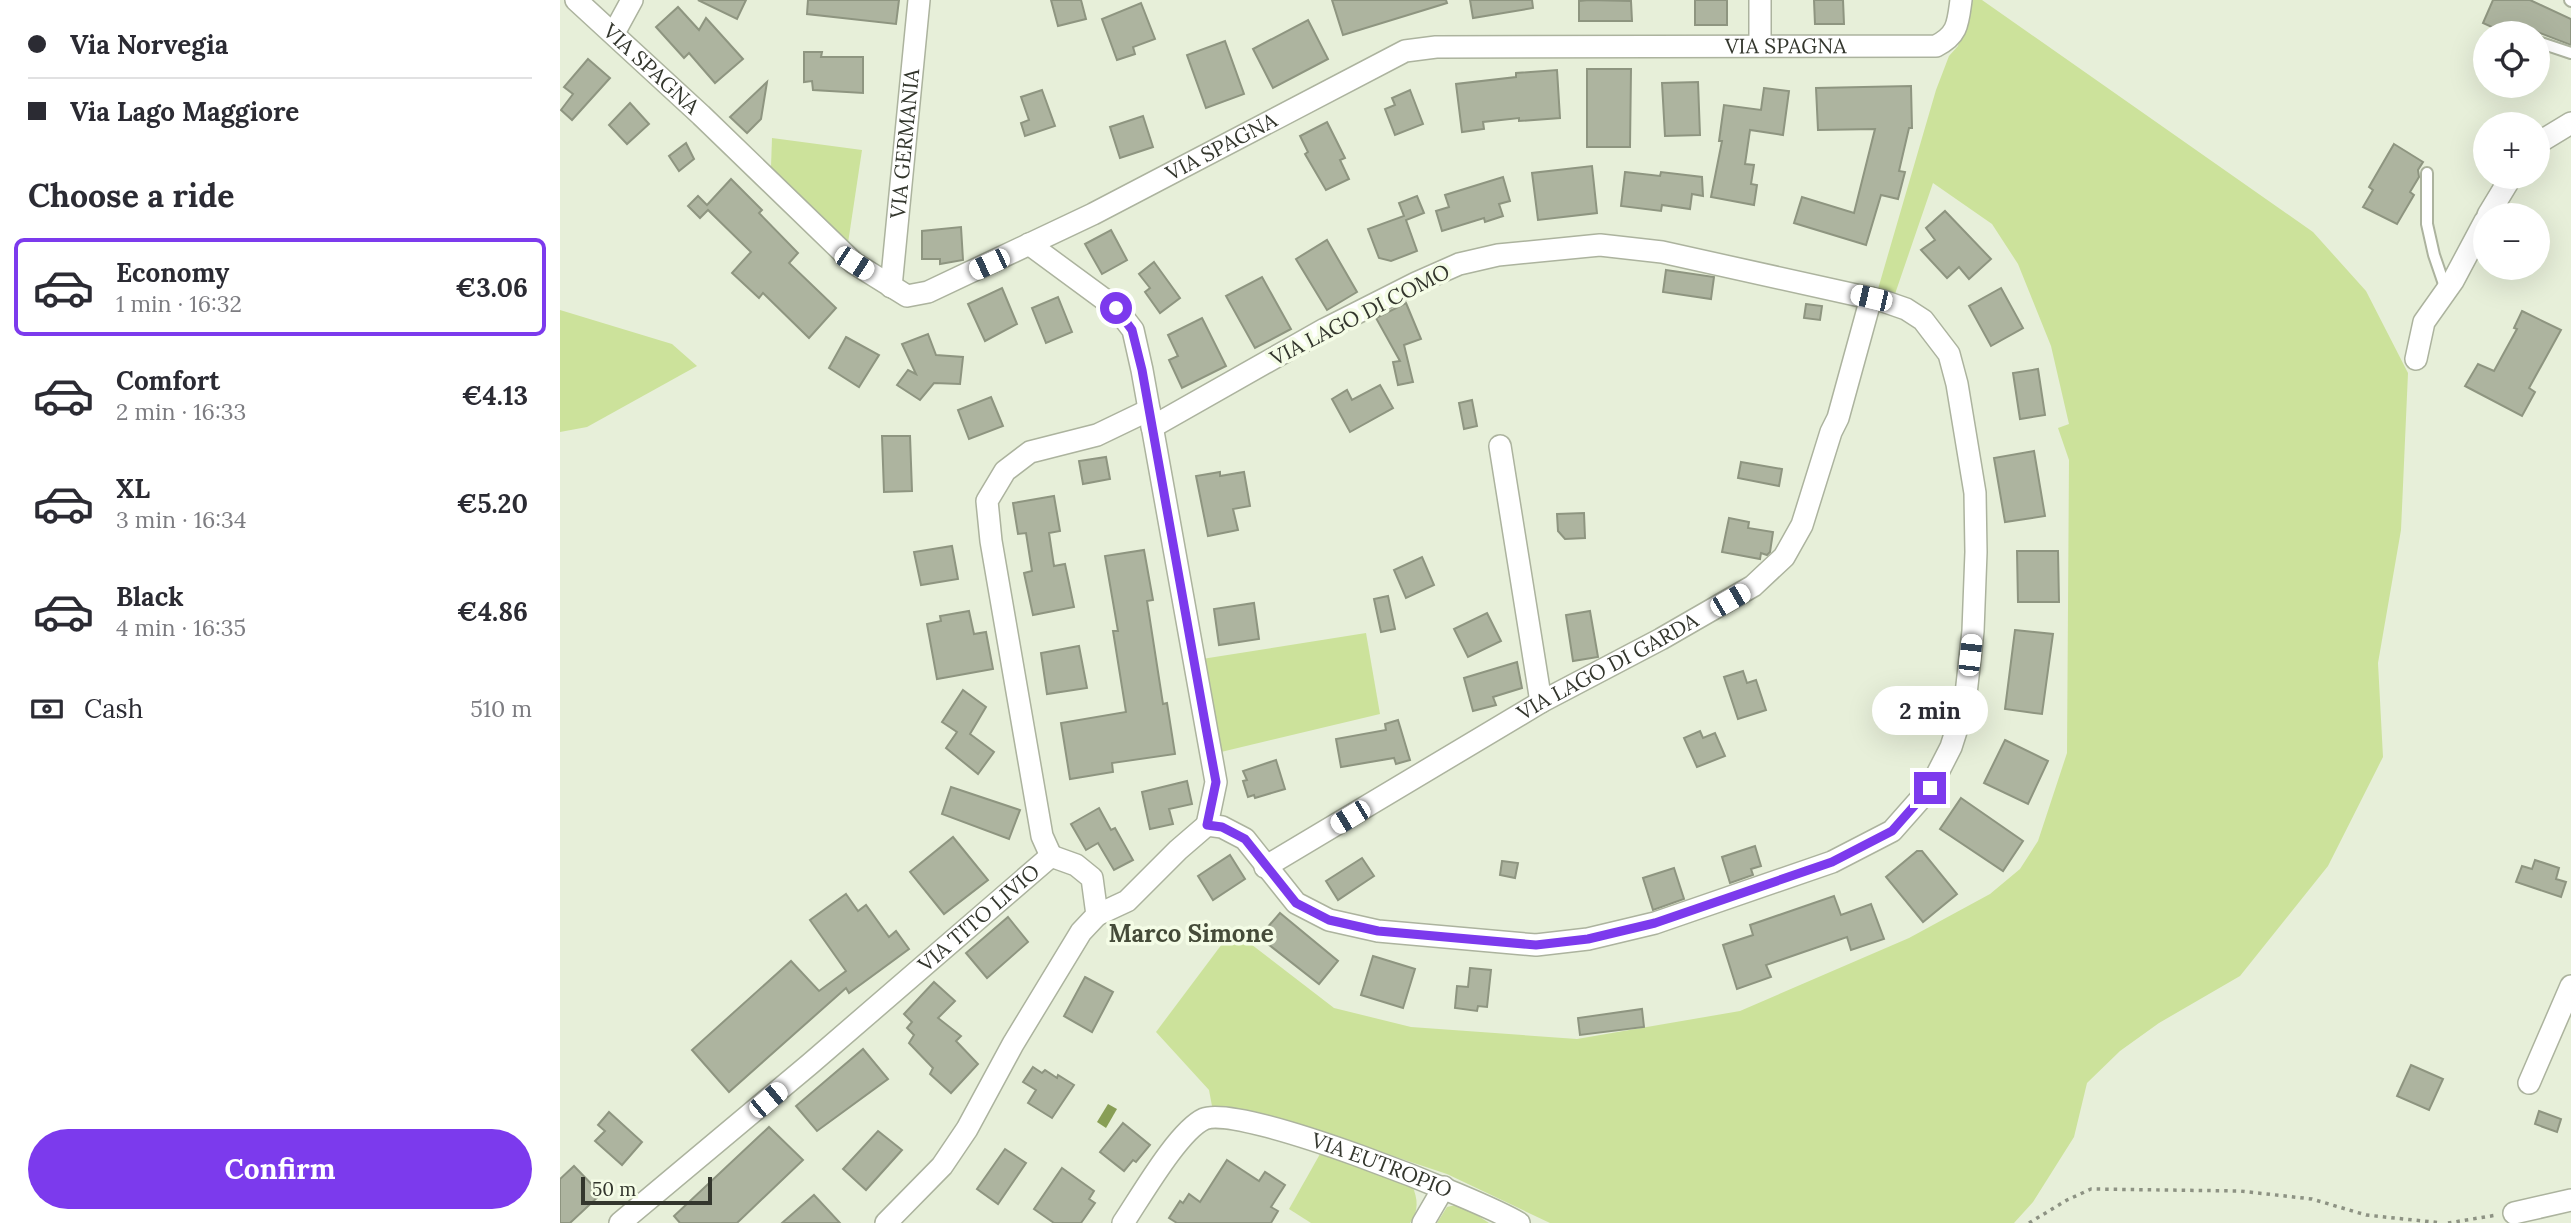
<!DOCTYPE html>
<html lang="en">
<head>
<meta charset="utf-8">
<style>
	body { margin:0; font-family:Lora,serif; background:#f7f7f7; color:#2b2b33; height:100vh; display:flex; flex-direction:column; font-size:26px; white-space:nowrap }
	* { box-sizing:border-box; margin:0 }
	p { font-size:23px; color:#7c7c81 }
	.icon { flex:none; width:38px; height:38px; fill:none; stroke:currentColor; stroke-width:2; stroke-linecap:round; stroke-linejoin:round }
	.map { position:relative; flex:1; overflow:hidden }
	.drawer { display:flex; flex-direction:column; background:#fff; width:560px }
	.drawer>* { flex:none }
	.guide { display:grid; align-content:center; height:154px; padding:0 28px; background:#fff }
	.fabs { position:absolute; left:1913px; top:21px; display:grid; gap:14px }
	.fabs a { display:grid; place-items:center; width:77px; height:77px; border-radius:50%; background:#fff; box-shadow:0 7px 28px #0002; font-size:35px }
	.scale { position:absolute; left:21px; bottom:18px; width:131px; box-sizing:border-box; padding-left:7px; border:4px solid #33362d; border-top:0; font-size:19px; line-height:24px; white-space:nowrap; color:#33362d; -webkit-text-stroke:5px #f4fce6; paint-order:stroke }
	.end { position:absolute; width:32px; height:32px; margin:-16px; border:9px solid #7c3aed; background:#fff; box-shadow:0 0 0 4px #fff }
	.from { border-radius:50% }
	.bubble { position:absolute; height:49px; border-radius:24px; background:#fff; box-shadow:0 7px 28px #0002; font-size:23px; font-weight:700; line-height:49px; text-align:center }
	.car { position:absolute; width:21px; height:42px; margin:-21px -10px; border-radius:9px; box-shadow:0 0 5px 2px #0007; background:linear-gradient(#fff 24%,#345 0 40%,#fff 0 76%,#345 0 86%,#fff 0) }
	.guide b { display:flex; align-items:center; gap:24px; height:66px; font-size:26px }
	.guide b+b { border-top:2px solid #e1e1e2 }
	.guide i { width:18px; height:18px; background:#2b2b33 }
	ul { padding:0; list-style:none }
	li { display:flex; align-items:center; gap:21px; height:98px; margin:0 14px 10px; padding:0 14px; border:4px solid transparent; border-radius:10px }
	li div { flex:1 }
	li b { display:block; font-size:26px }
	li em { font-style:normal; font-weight:700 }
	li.active { border-color:#7c3aed }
	li>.icon { width:63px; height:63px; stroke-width:1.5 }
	h2 { padding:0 28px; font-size:32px; line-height:84px }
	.pay { display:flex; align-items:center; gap:18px; height:77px; padding:0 28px; font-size:26px }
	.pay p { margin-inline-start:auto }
	.action { display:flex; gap:14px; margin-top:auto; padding:14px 28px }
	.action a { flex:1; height:80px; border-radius:42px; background:#7c3aed; color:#fff; font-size:28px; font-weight:700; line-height:80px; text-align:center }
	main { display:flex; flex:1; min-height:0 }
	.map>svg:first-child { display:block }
</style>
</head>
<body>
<main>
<section class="drawer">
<div class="guide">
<b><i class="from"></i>Via Norvegia</b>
<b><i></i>Via Lago Maggiore</b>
</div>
<h2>Choose a ride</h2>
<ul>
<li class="active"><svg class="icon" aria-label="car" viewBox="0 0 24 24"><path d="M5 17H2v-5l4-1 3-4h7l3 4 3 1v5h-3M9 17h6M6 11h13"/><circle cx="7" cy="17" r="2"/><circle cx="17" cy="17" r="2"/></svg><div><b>Economy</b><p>1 min · 16:32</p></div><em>€3.06</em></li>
<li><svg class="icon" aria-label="car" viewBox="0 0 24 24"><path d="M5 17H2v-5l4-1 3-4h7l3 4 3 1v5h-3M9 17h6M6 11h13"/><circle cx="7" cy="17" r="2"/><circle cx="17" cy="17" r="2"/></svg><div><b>Comfort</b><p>2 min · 16:33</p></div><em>€4.13</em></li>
<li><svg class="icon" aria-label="car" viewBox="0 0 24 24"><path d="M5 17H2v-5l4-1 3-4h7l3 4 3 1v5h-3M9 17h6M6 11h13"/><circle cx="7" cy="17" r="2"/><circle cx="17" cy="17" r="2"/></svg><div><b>XL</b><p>3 min · 16:34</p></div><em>€5.20</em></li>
<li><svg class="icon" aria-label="car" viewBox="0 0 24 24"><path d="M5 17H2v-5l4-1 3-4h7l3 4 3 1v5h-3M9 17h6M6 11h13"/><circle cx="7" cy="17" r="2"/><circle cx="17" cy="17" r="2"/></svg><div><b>Black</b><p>4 min · 16:35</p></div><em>€4.86</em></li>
</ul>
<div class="pay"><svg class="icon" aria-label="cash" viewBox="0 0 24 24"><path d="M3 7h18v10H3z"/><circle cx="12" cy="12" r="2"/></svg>Cash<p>510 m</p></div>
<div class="action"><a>Confirm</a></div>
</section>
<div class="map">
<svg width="2011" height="1223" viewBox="0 0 2011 1223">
	<rect width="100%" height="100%" fill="#e7efd9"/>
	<g fill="#cce29b">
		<polygon points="1410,0 1422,0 1753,232 1806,291 1848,373 1841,530 1818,663 1823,757 1768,866 1680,976 1599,1023 1560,1051 1527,1083 1514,1137 1473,1202 1454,1223 990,1223 887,1174 712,1116 652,1106 649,1090 596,1032 665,940 670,928 774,1008 851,1027 1017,1039 1180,1011 1349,938 1430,894 1460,869 1478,841 1507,753 1509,460 1498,428 1509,424 1491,346 1458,264 1432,224 1373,183 1335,294 1318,289 1376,90 1389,56 1398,46"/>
		<polygon points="212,138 302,150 288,243 211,167"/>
		<polygon points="0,310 112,344 137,366 27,427 0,432"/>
		<polygon points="806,633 820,714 661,752 642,659"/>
		<path d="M760,1154l92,31c6,14 7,26 -2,38h-99l-22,-14z"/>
		<polygon points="900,1204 929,1223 877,1223 887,1207"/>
	</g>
	<polygon fill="#889e55" points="548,1104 557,1109 546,1128 537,1122"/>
	<g fill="#adb49f" stroke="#8e9580" stroke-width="2">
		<polygon points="138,0 186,0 177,19"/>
		<polygon points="248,0 339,0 336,24 247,14"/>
		<polygon points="491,0 521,0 526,19 498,26"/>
		<polygon points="772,0 886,0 887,3 783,35"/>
		<polygon points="910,0 972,0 973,8 913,18"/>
		<polygon points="1029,0 1071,1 1072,21 1019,21 1019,1"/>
		<rect x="1135" y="0" width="32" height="25"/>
		<polygon points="1254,0 1283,0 1284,24 1255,24"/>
		<polygon points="1933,0 1970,0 2011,19 2011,45 1962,26 1959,33 1945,33 1923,23"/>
		<polygon points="581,3 595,39 573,47 575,54 557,60 542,19"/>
		<polygon points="118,7 139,30 146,18 183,59 155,83 129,53 124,58 96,27"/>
		<polygon points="748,20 768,59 713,88 693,49"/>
		<polygon points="665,41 684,94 646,108 627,55"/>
		<polygon points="244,52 262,52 261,57 303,57 303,93 253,90 252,81 244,82"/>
		<polygon points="28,59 50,78 12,120 1,110 13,94 4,87"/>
		<polygon points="1027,69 1071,69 1070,147 1027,147"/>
		<polygon points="997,70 1000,118 959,121 959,118 923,122 924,129 902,132 896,84 956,77 956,73"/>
		<polygon points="207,82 201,119 187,133 170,117"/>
		<polygon points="1138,82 1140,135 1105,136 1102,83"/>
		<polygon points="1351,86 1352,128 1349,128 1339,171 1345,172 1338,199 1321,195 1306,245 1234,223 1242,197 1294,213 1315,129 1258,130 1256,88"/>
		<polygon points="1204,88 1229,91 1223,135 1190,130 1185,164 1194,165 1191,184 1197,185 1194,205 1151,197 1162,141 1159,141 1164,105 1201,110"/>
		<polygon points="482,90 495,126 465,136 461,123 469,120 461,97"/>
		<polygon points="850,90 863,124 835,135 825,109 835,105 832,98"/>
		<polygon points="70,103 89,124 67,144 49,125"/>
		<polygon points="583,116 593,147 560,158 550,127"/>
		<polygon points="767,122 785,158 780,160 789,179 766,190 745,154 748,152 740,136"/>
		<polygon points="126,143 134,159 119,171 109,156"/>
		<polygon points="1834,144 1863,162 1858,170 1859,177 1850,192 1854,195 1837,224 1803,207 1813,190 1809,187"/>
		<polygon points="1032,166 1037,213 978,220 972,173"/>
		<polygon points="1065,172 1100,176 1101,172 1142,177 1143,196 1132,194 1130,209 1102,205 1101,211 1061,206"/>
		<polygon points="943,177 950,201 939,204 943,216 925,222 924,218 882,231 876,211 889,207 885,195"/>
		<polygon points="171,179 202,210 199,213 238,253 229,263 276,308 249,338 203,293 199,298 172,273 191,252 148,210 140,218 128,206 138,196 147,205"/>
		<polygon points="857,196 864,213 846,220 857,251 831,261 819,258 808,229 844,216 839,203"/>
		<polygon points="1385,211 1431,259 1409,279 1399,267 1387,278 1361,250 1375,240 1366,228"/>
		<polygon points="401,227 403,260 380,264 380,259 362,259 362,231"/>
		<polygon points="551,230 567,260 542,274 525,244"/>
		<polygon points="767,240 797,292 767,310 736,259"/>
		<polygon points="594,262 620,298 600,313 585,292 590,288 579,274"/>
		<polygon points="1106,270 1154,277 1151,299 1103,292"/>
		<polygon points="702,277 731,329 695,348 666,296"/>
		<polygon points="442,288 457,324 425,341 408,304"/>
		<polygon points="1441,288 1463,328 1431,346 1409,306"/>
		<polygon points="498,297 512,332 486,343 472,308"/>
		<polygon points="846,303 861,339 844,345 853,382 838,385 833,362 840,361 816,318"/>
		<polygon points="1246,304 1262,306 1260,320 1244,318"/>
		<polygon points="1962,311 2001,330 1969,388 1975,392 1962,416 1905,386 1918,364 1934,371 1957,329 1954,328"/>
		<polygon points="642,318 666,366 622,388 609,360 618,356 608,335"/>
		<polygon points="368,334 376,355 403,357 400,384 374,383 360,400 337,385 348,370 356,374 342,344"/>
		<polygon points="286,337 319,355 299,387 269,368"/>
		<polygon points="1478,369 1485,415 1460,419 1453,373"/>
		<polygon points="820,385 833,408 790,432 772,399 787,390 792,400"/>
		<polygon points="431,397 443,426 409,439 398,410"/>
		<polygon points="912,400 917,426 904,429 899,403"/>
		<polygon points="322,436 350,436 352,491 324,492"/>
		<polygon points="1474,451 1485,516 1445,522 1434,458"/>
		<polygon points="546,457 550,479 523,484 519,461"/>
		<polygon points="1181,462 1222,469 1219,486 1178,478"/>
		<polygon points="660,472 660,476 684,472 690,506 673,509 678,530 648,536 636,476"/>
		<polygon points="494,496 500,531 489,533 494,566 505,564 514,607 473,615 464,573 472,571 466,533 458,534 453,503"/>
		<polygon points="1024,513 1025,538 1005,539 998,531 997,514"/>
		<polygon points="1169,518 1189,522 1188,528 1213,532 1210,552 1207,555 1201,553 1200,559 1162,552"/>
		<polygon points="392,546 398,579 361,585 354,552"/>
		<polygon points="584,550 593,600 587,601 603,704 607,703 615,754 552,763 553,772 510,779 501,723 566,712 553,631 558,631 545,556"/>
		<polygon points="1457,551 1498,551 1499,602 1458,602"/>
		<polygon points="862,557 874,585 846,598 834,570"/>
		<polygon points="828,596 835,629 821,632 814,599"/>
		<polygon points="694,603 699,639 659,645 654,609"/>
		<polygon points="409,611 414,634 426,632 433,669 377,679 367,624 381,621 380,616"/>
		<polygon points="1030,611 1038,657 1013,661 1006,615"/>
		<polygon points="927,613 941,641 908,657 894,629"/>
		<polygon points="1455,630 1493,634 1482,714 1445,709"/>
		<polygon points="519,646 527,688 487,694 481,653"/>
		<polygon points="957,662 962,688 933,697 936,705 913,711 904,678"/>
		<polygon points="1183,671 1187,683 1196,680 1206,710 1178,719 1164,677"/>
		<polygon points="403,690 426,707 410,734 434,752 418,774 386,748 397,732 382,722"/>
		<polygon points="838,720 850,760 836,764 834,758 781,767 776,739 826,730 825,724"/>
		<polygon points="1140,731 1143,738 1155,733 1165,756 1137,767 1124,738"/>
		<polygon points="1445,740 1488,761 1468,804 1424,783"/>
		<polygon points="716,760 725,789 695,798 694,795 688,797 683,781 687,780 683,771"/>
		<polygon points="627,781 632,804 609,809 613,824 590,829 582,792"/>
		<polygon points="391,787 460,810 449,839 382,814"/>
		<polygon points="1401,798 1463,841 1443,871 1380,829"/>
		<polygon points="539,808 551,830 555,828 573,860 554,870 538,843 526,850 511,824"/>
		<polygon points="393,837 428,880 384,914 350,872"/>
		<polygon points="1195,846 1201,866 1191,869 1193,875 1170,883 1162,857"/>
		<polygon points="1357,851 1362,851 1397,894 1363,922 1326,877"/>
		<polygon points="670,855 685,879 653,900 638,876"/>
		<polygon points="802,858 814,876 778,900 766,881"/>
		<polygon points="1975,860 1999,868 1996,879 2006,882 2001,897 1956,882 1962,866 1972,869"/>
		<polygon points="942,861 958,863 955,878 940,875"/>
		<polygon points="1114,868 1124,899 1093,910 1083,878"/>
		<polygon points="286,894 298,911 306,905 329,937 336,931 349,949 289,993 286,988 169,1092 132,1050 231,961 259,991 286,971 250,920"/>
		<polygon points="1274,896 1281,915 1311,904 1324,939 1291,950 1287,937 1206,965 1211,977 1177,989 1163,945 1193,935 1190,925"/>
		<polygon points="720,913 778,961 759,984 699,937"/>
		<polygon points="448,917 468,942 427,978 406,953"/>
		<polygon points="813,956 855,969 843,1008 801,995"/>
		<polygon points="910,968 931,970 927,1007 918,1006 917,1011 895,1008 897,986 908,987"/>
		<polygon points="525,977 553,992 532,1032 504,1016"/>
		<polygon points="374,982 395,1001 378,1018 401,1036 396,1041 418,1064 391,1093 370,1074 373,1068 349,1043 354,1035 347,1028 352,1022 344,1014"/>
		<polygon points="1082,1009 1084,1027 1020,1035 1018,1018"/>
		<polygon points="303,1049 328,1079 257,1131 236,1106"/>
		<polygon points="1851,1065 1883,1079 1869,1110 1837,1096"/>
		<polygon points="473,1067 482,1073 485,1070 497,1078 498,1075 514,1085 492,1118 468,1103 476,1090 463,1082"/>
		<polygon points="1979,1111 2001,1119 1997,1132 1975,1124"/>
		<polygon points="49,1112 82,1142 62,1165 35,1141 45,1131 38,1125"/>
		<polygon points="563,1123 590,1145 576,1162 573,1160 564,1171 540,1152"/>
		<polygon points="209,1127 243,1160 177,1223 120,1223 114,1216"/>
		<polygon points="318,1131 342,1150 306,1190 283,1169"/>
		<polygon points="445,1149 466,1163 438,1204 417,1189"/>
		<polygon points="667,1160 699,1181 705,1172 725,1185 711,1207 718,1211 711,1223 617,1223 609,1218 620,1201 623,1203 629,1194 640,1202"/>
		<polygon points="14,1166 41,1194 10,1223 0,1223 0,1179"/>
		<polygon points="502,1168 534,1191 529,1199 535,1203 521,1223 494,1223 474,1209"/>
		<polygon points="254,1195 280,1223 222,1223"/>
	</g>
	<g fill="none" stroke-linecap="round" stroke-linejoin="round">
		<defs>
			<g id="lane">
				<polyline points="2010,0 2011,1"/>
				<polyline points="1978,42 2011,53"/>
				<polyline points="1867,173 1867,224 1874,255 1886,290"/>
			</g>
			<g id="street">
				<path id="s1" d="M16,0l125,115 153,148 53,33 21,-4 165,-78 312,-163 31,-4 500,-1c22,-11 22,-23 25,-46"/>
				<polyline points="1200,0 1200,46"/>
				<polyline points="54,33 72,0"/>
				<polyline points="1978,143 2011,123"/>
				<polyline points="1928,215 1951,177"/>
				<polyline points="469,244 556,308 573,330 582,370 656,782 647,825"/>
				<path id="s2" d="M331,287l28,-287"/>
				<polyline points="1856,359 1864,322 1893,281 1925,221"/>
				<polyline points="940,446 981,702"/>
				<polyline points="491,856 482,836 431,541 427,501 445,471 470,452 537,435 589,410"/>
				<path id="s3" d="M705,867l276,-165 120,-63 92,-53 31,-29 18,-32 29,-93 7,-14 33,-120"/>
				<polyline points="537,915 567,901 618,850 647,825 662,827 685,839 736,903 769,920 818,931 976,945 1028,939 1095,923 1272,862 1332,831 1370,788 1391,747 1405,703 1413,631 1416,552 1415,493 1397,384 1389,354 1363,320 1346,309 1323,301 1102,252 1040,245 938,255 899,264 856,283 765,329 592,427"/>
				<polyline points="1969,1083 2011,986"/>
				<polyline points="1954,1213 2011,1200"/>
				<path id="s4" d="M60,1223l190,-159 241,-208"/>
				<polyline points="326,1223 382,1166 407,1129 453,1044 521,932 537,915 532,878 516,865 491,856"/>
				<path id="s5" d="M563,1223c17,-25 55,-92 81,-104 35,-16 275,80 315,104"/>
				<polyline points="863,1223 884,1187"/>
			</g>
		</defs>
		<use href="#lane" stroke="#acb39e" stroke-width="14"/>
		<use href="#street" stroke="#acb39e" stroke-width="24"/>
		<g stroke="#8d9283" stroke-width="3.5" stroke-dasharray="3.5 5" stroke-linecap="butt">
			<polyline points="1469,1223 1507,1200 1531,1189 1680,1191 1752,1199 1806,1215 1882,1223"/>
			<polyline points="1888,1223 1937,1215"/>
		</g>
		<use href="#lane" stroke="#fff" stroke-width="10"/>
		<use href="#street" stroke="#fff" stroke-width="21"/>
	</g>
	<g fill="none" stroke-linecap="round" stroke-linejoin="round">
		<polyline stroke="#7c3aed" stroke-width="9" points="556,308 572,330 582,370 646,728 656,782 647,825 662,827 685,839 736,903 769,920 818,931 976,945 1028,939 1095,923 1272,862 1332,831 1370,788"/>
	</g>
	<g text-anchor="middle" stroke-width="7" stroke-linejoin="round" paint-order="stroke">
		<g font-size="21" fill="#33362d" stroke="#f4fce6">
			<text dy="7" stroke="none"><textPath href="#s1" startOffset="1382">VIA SPAGNA</textPath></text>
			<text dy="7" stroke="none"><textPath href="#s1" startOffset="102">VIA SPAGNA</textPath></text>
			<text dy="7" stroke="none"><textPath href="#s2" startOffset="144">VIA GERMANIA</textPath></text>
			<text dy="7" stroke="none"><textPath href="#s1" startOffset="794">VIA SPAGNA</textPath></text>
			<text transform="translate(800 315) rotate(-27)" y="7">VIA LAGO DI COMO</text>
			<text dy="7" stroke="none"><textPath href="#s3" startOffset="397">VIA LAGO DI GARDA</textPath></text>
			<text dy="7" stroke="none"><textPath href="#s4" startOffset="471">VIA TITO LIVIO</textPath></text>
			<text dy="7" stroke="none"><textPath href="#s5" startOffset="318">VIA EUTROPIO</textPath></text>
		</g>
		<g font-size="24" font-weight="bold" fill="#454b39" stroke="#f4fce6">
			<text x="631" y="942">Marco Simone</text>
		</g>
	</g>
</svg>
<div class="fabs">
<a><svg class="icon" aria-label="locate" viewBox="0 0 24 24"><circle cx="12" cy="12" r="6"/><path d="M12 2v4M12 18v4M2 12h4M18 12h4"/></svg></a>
<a>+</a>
<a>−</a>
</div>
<div class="scale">50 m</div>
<i class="end from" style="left:556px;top:308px"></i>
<i class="end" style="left:1370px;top:788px"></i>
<div class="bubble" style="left:1312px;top:686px;width:116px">2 min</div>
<i class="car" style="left:294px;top:263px;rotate:123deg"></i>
<i class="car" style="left:429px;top:264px;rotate:245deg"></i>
<i class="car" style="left:1311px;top:298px;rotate:283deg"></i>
<i class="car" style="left:1170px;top:600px;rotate:60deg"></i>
<i class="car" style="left:1410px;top:655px;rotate:6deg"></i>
<i class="car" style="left:790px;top:817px;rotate:239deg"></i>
<i class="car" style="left:208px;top:1100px;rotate:50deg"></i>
</div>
</main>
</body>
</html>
